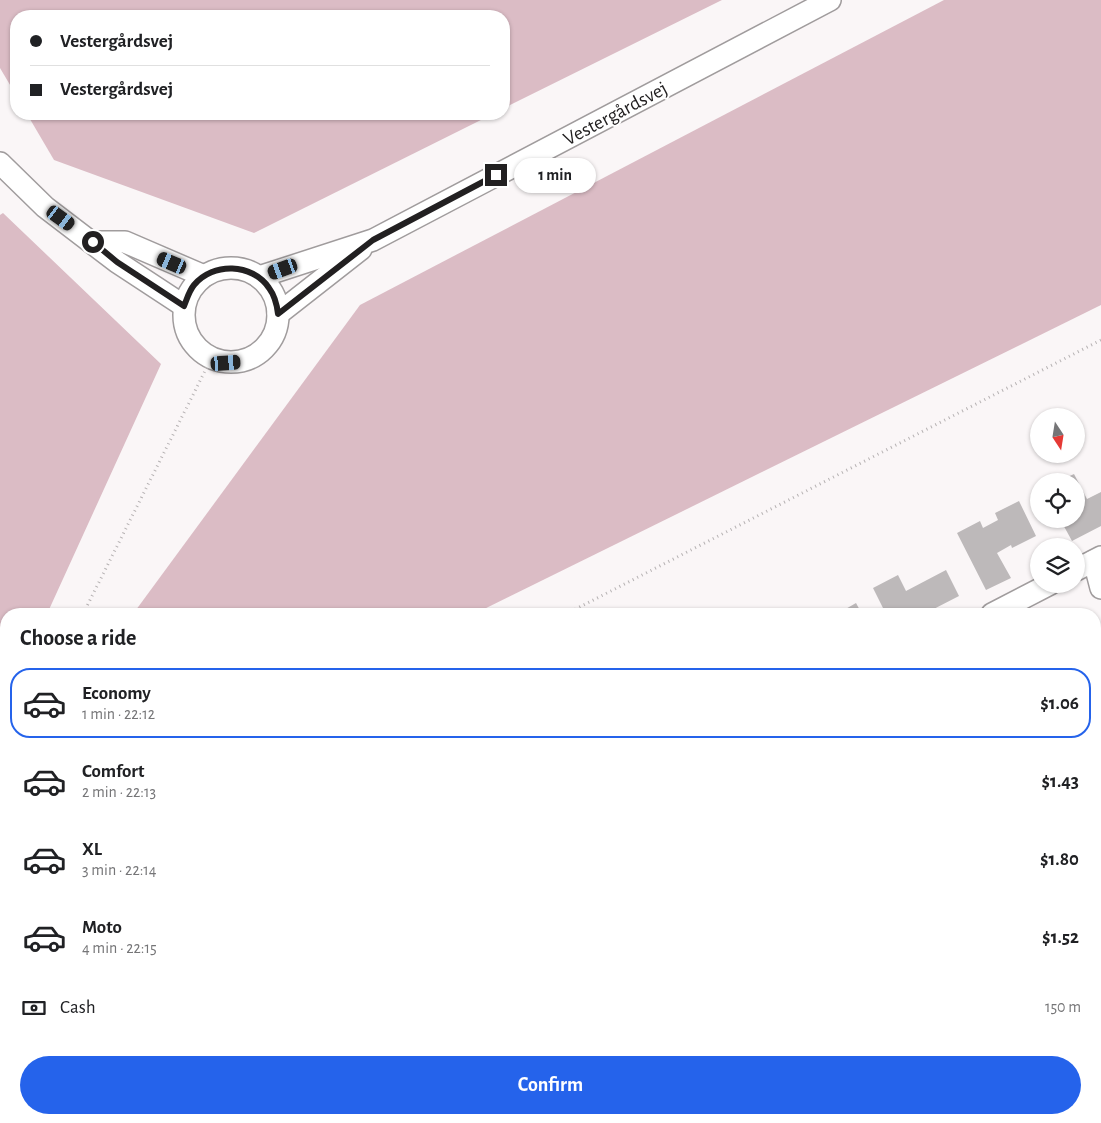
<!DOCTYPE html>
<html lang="en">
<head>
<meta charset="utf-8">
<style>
	body { margin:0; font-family:"Alegreya Sans",sans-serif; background:#f2f2f2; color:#202124; height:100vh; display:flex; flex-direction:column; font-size:19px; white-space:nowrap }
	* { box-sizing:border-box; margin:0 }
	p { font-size:16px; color:#757577 }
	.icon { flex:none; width:28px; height:28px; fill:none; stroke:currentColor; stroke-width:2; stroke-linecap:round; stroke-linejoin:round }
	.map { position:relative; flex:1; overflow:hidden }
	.panel { position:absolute; left:0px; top:608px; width:1101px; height:516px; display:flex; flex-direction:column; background:#fff; border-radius:20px 20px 0 0; box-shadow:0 1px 4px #0004 }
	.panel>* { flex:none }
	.hud { position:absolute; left:10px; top:10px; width:500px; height:110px; border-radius:20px; box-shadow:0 1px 4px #0004; display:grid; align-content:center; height:110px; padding:0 20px; background:#fff }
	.needle { width:32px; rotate:168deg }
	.controls { position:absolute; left:1030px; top:408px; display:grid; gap:10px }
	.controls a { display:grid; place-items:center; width:55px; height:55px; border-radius:50%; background:#fff; box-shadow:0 1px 4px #0004; font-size:25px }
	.end { position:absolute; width:22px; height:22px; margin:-11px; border:6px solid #222021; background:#fff; box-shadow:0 0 0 2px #fff }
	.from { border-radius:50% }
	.bubble { position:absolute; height:35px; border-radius:18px; background:#fff; box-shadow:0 1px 4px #0004; font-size:16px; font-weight:700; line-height:35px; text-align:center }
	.car { position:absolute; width:15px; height:30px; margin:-15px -8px; border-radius:6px; box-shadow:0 0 4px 1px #0007; background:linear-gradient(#222 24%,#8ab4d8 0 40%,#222 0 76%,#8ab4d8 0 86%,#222 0) }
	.hud b { display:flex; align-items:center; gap:18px; height:48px; font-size:19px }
	.hud b+b { border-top:1px solid #e0e0e0 }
	.hud i { width:12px; height:12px; background:#202124 }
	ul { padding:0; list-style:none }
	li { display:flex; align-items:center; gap:15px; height:70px; margin:0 10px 8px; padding:0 10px; border:2px solid transparent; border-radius:20px }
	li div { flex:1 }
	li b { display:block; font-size:19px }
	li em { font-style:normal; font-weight:700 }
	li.selected { border-color:#2563eb }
	li>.icon { width:45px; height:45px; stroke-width:1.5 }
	h2 { padding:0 20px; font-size:22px; line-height:60px }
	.pay { display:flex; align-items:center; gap:12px; height:55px; padding:0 20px; font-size:19px }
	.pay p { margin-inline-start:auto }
	.cta { display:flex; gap:10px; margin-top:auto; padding:10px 20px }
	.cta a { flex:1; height:58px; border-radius:30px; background:#2563eb; color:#fff; font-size:20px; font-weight:700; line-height:58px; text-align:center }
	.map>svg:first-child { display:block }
</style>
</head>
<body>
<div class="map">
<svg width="1101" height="1123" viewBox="0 0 1101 1123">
	<rect width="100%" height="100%" fill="#faf6f7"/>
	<g fill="#dbbcc5">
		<polygon points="0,0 722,0 504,108 504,16 16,16 16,95 0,68"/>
		<polygon points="944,0 1101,0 1101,305 474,614 133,614 360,305"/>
		<polygon points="27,114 493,114 254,233 54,160"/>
		<polygon points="3,213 161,364 47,614 6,614 6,674 0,672 0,215"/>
		<polygon points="0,876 6,878 6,943 0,942"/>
		<polygon points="503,1118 998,1118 1019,1123 512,1123"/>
	</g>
	<g fill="#bdb9ba">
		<polygon points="1074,474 1087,499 1101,492 1101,526 1072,541 1060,519 1076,519 1076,481 1059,481"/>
		<polygon points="1019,501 1036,536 1012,548 1011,545 997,553 1011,578 986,590 957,533 980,521 983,528 998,520 995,513"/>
		<polygon points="946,570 959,596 924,614 886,614 873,588 898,575 906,591"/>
		<polygon points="856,603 862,614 837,614"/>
		<polygon points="1101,837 1101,869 1095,871 1095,838"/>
		<polygon points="1095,977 1101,979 1101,1012 1095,1010"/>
	</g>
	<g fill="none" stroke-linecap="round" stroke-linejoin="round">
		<defs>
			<g id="minor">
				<polyline points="0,163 45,207 117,262 184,306"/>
				<polyline points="93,242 125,242 204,276"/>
				<circle cx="231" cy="315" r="47"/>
				<polyline points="259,277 373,240 830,0"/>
				<polyline points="278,314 361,249"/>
				<polyline points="1094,561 1101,588"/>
				<polyline points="1076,570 1101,557"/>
				<polyline points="992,614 1050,584"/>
				<polyline points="1095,899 1101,901"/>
				<polyline points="0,947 6,948"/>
				<polyline points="493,1118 502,1123"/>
			</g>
			<g id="major">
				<polyline points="0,809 6,811"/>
				<polyline points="0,863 6,864"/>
			</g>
			<g id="highway">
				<polyline points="0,824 6,826"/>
				<polyline points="1095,1107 1101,1109"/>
				<polyline points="1056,1118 1078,1123"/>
			</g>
		</defs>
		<use href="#minor" stroke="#a09c9d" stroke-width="24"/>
		<use href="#major" stroke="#a09c9d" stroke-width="30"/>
		<use href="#highway" stroke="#a09c9d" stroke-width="30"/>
		<g stroke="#b6b2b3" stroke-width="3" stroke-dasharray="1 4" stroke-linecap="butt">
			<polyline points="83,614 211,359"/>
			<polyline points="566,614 1101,340"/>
			<polyline points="0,710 6,712"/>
			<polyline points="1095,1053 1101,1054"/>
		</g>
		<use href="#minor" stroke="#fff" stroke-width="21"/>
		<use href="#major" stroke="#fff" stroke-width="28"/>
		<use href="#highway" stroke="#fff" stroke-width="28"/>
	</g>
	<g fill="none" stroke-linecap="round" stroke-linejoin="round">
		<path stroke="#222021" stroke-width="6" d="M93,242l24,20 67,44c3,-7 5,-15 10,-21 19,-23 58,-22 75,3 6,8 8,17 9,26l95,-74 123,-65"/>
	</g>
	<g text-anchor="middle" stroke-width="4" stroke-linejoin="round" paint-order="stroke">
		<g font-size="20" fill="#222021" stroke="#fff">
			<text transform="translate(615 113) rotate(-28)" y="7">Vestergårdsvej</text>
		</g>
	</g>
</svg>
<div class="controls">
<a><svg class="needle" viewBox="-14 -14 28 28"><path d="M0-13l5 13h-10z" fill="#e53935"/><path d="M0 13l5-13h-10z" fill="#757577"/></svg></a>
<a><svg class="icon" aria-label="locate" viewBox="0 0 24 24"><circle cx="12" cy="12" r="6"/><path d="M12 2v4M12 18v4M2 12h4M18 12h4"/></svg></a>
<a><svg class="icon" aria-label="layers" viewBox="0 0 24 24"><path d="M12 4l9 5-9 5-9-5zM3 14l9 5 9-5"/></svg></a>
</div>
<i class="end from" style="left:93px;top:242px"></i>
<i class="end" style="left:496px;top:175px"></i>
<div class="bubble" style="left:514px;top:158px;width:82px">1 min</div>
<i class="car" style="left:61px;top:218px;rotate:126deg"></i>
<i class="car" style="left:172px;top:263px;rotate:293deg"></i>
<i class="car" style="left:283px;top:269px;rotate:250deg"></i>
<i class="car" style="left:226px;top:363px;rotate:86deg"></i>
<div class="hud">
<b><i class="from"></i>Vestergårdsvej</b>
<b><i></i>Vestergårdsvej</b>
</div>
<section class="panel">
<h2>Choose a ride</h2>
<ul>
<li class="selected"><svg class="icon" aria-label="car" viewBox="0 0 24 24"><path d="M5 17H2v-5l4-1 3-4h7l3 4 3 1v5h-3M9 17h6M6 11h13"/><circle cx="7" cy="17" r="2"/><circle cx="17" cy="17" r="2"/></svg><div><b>Economy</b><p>1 min · 22:12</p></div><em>$1.06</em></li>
<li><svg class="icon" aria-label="car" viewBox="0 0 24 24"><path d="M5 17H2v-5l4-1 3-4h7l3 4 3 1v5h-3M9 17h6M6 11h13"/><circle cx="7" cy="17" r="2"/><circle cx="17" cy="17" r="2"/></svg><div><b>Comfort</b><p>2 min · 22:13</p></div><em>$1.43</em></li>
<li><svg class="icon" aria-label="car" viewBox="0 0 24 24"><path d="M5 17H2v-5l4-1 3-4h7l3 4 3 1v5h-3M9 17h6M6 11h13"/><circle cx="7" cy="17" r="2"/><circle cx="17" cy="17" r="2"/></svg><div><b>XL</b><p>3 min · 22:14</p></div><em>$1.80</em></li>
<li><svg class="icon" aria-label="car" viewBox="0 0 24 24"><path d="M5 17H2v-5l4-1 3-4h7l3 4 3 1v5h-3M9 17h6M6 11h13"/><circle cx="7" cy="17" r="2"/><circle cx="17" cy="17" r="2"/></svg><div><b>Moto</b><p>4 min · 22:15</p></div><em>$1.52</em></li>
</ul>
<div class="pay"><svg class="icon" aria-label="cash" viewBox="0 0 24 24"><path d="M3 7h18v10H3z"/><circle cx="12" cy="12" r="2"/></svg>Cash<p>150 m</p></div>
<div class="cta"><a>Confirm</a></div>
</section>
</div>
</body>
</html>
